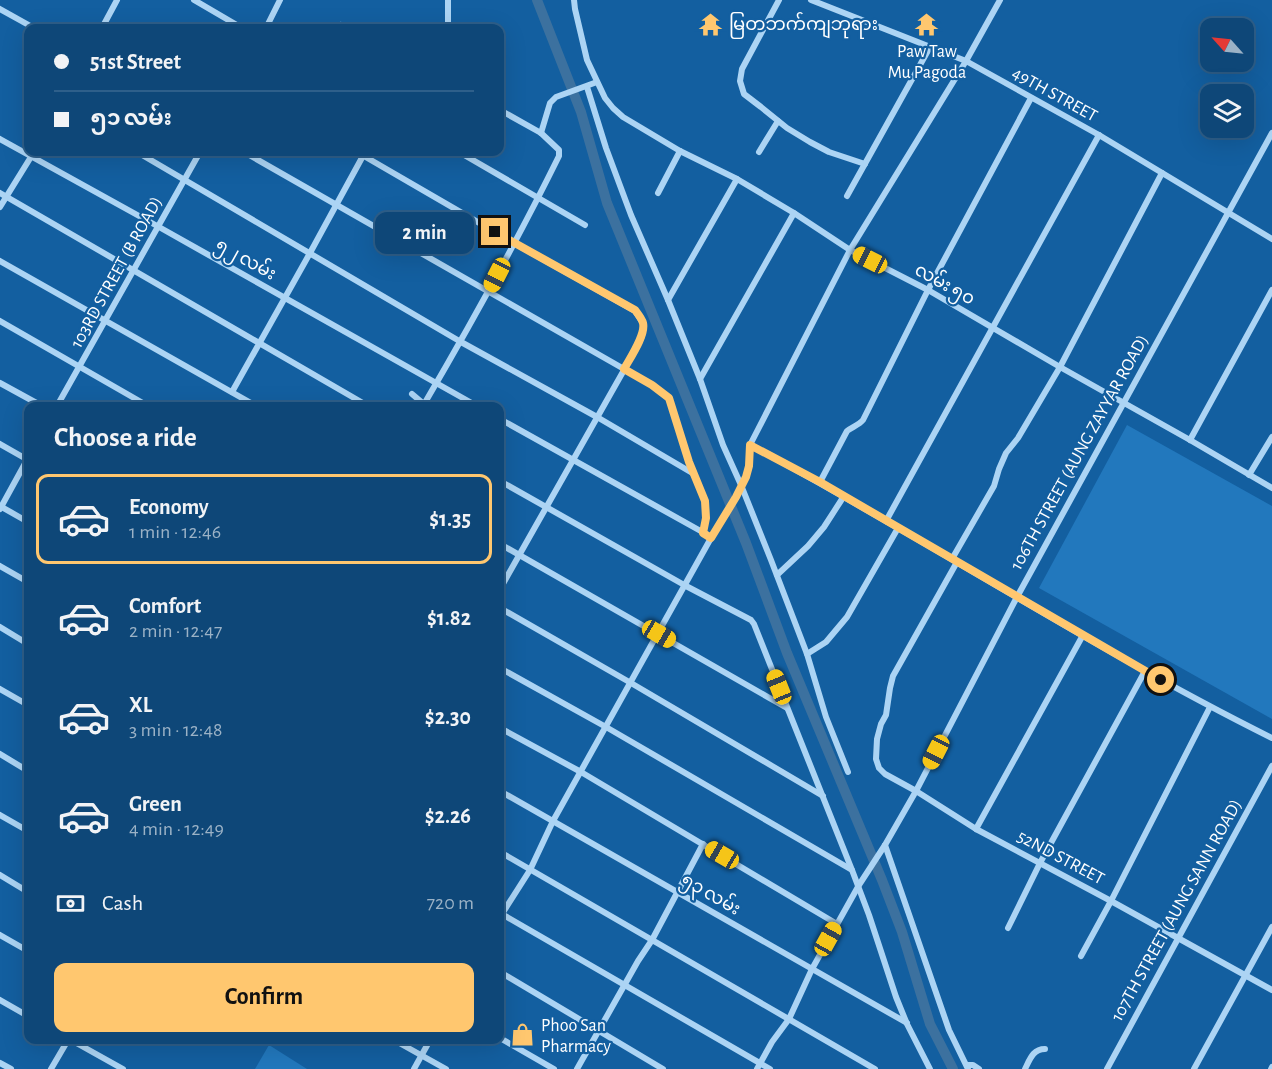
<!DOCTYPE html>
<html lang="en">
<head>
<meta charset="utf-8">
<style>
	body { margin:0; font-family:"Alegreya Sans","Noto Sans Myanmar",sans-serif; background:#174e7d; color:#f1f3f6; height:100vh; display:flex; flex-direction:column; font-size:22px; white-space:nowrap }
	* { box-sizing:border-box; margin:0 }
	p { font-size:20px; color:#9bb2c6 }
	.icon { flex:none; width:33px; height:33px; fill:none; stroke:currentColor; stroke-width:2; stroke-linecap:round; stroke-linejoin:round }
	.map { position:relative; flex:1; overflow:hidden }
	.details { position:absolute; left:24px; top:402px; width:480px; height:642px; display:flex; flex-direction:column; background:#0e4778; border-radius:12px; box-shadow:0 6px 24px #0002,0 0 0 2px #2e5f8a }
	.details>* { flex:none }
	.top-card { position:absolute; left:24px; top:24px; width:480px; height:132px; border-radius:12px; box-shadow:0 6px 24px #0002,0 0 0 2px #2e5f8a; display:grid; align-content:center; height:132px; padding:0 30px; background:#0e4778 }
	.needle { width:39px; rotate:297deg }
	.tools { position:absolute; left:1200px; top:18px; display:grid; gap:12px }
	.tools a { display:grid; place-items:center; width:54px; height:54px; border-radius:12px; background:#0e4778; box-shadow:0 6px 24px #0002,0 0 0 2px #2e5f8a; font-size:30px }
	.end { position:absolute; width:27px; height:27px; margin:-14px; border:8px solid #ffc76f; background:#111; box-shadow:0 0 0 3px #111 }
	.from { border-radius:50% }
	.bubble { position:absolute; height:42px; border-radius:12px; background:#0e4778; box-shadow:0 6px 24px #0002,0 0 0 2px #2e5f8a; font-size:20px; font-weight:700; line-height:42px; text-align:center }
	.car { position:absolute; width:18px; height:36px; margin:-18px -9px; border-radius:8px; box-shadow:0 0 4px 2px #0007; background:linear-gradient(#f5c518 24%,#345 0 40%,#f5c518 0 76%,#345 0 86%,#f5c518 0) }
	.top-card b { display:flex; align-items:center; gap:21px; height:57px; font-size:22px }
	.top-card b+b { border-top:2px solid #2e5f8a }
	.top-card i { width:15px; height:15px; background:#f1f3f6 }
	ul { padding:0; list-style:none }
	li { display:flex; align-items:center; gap:18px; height:90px; margin:0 12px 9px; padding:0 18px; border:3px solid transparent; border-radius:12px }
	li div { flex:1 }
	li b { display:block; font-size:22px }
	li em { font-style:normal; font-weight:700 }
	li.selected { border-color:#ffc76f }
	li>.icon { width:54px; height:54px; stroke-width:1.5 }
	h2 { padding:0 30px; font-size:27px; line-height:72px }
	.pay { display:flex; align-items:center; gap:15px; height:66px; padding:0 30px; font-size:22px }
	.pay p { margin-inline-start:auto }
	.primary-button { display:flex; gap:12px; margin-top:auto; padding:12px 30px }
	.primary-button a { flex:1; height:69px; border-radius:12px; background:#ffc76f; color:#111; font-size:24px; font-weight:700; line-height:69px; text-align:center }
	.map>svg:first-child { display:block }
</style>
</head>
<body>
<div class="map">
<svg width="1272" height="1069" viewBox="0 0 1272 1069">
	<rect width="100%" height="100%" fill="#135fa0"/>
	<g fill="#2278bd">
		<polygon points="1127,425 1272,506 1272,719 1039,588"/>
		<polygon points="269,1045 307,1069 255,1069"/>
	</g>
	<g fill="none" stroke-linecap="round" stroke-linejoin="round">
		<polyline stroke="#3c719f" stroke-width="10" points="537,0 581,112 607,203 746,543 787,653 882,880 902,932 930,1024 953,1069"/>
		<g stroke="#acd4f4" stroke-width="6">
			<polyline points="194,0 242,28"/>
			<polyline points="574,0 575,9 587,60 605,98 613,108 623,117 680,151 737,179 794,213 850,250 928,290 1060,367 1190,440 1272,488"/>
			<polyline points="779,0 742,69 740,81 744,94 761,107 787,128 810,142 829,152 865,164"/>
			<polyline points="811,0 966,61 1099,135 1272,239"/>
			<polyline points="0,9 34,28"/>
			<polyline points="341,25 347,28"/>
			<polyline points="448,25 448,0"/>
			<polyline points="102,28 117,0"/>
			<polyline points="266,28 280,0"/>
			<polyline points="587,87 606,148 631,215 668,300 700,379 723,445 741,485 771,560 807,654 826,717 848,772"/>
			<polyline points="541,133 550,103 556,97 597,82"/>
			<polyline points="0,139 159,227 477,406"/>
			<polyline points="137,152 461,342 597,417 694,474"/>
			<polyline points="244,152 652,385 669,398 689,462 705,501 706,518 703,533"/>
			<polyline points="357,152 514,243 635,311 644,325 642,336 624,370 500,589"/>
			<polyline points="459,152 585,225"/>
			<polyline points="759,152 778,121"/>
			<polyline points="0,193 368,406"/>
			<polyline points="658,193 680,151"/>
			<polyline points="847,196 930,47"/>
			<polyline points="0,207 34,152"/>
			<polyline points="0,261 256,406"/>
			<polyline points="668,300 737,179"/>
			<polyline points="0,321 148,406"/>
			<polyline points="700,379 794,213"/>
			<polyline points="0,383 42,406"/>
			<polyline points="232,392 310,253 364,154"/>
			<polyline points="412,394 425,405"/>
			<polyline points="57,406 200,152"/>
			<path d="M423,406c48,-82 94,-165 136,-250v-6l-18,-17 -41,-23"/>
			<polyline points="500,419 706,534"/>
			<polyline points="1190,440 1272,290"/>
			<polyline points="0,444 28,460"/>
			<path d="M750,445c176,94 343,204 522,293"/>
			<polyline points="1249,475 1272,437"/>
			<polyline points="500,481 686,586 751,620 754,624 852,870"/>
			<path d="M820,482l27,-51c5,-4 12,-6 16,-11l65,-130 103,-192"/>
			<polyline points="0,506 28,522"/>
			<polyline points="0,509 28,458"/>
			<polyline points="886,521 1099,135"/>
			<polyline points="500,544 787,708"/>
			<polyline points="952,559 994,486 999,469 1006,453 1018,438 1060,367 1162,173"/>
			<polyline points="957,562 893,676 890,688 886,715 881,724 877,739 876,759 879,768 885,774 916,791 976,829 1111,901 1272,990"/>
			<polyline points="0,566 28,582"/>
			<polyline points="777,575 808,546 824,527 844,496"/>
			<polyline points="500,608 631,683 823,796"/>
			<polyline points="0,627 28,644"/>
			<polyline points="807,654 826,642 847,617 898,528"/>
			<polyline points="500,668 606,727 852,870 869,915 896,997 907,1024 930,1069"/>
			<polyline points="0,689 28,705"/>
			<polyline points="500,728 581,772 837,924"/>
			<polyline points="0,754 28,771"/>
			<polyline points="500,791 907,1023"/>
			<polyline points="0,815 28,831"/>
			<polyline points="976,829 1083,635"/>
			<polyline points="885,845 949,1030 968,1069"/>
			<polyline points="500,852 875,1069"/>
			<polyline points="0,875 28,892"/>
			<polyline points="500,913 770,1069"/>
			<polyline points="500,917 530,870 553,821 711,538 736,497 746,477 749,466 750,445 850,250 966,61 1000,0"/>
			<polyline points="1008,928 1040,863 1145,671"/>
			<polyline points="0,935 28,951"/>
			<polyline points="1081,956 1111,901 1210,707"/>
			<polyline points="500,972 663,1069"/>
			<polyline points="0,1000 28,1016"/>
			<polyline points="500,1038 554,1069"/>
			<polyline points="71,1040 123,1069"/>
			<polyline points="394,1040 446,1069"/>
			<polyline points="0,1063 11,1069"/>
			<polyline points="967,1065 973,1065 979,1069"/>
			<polyline points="51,1069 68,1040"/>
			<polyline points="414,1069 430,1040"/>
			<polyline points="577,1069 638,961 652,940 703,844"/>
			<polyline points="757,1069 772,1042 789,1019 812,969 859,885 885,845 916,791 1017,597 1272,133"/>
			<path d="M1025,1069c5,-10 8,-20 20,-20"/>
			<polyline points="1107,1069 1272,766"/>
			<polyline points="1194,1069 1272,927"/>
			<polyline points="1271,1069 1272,1067"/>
		</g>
	</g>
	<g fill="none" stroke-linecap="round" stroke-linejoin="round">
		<path stroke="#ffc76f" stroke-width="8" d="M495,232l140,78c3,4 7,9 8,13 3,12 -13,35 -19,46l28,16 17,13 20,64 16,39 1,17 -3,15 8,5 25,-41 10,-20 3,-11 1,-21 70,37 341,198"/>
	</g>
	<defs>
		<symbol id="temple-bare" viewBox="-9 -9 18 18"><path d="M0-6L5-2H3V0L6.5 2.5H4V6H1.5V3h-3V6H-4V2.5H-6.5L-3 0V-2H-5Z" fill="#ffc76f" stroke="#135fa0" stroke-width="2.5" paint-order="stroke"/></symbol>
		<symbol id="shop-bare" viewBox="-9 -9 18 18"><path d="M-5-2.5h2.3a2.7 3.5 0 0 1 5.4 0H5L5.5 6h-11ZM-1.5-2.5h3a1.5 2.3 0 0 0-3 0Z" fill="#ffc76f" stroke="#135fa0" stroke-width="2.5" paint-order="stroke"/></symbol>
	</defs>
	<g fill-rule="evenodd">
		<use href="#temple-bare" x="694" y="8" width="33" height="33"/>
		<use href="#temple-bare" x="910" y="8" width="33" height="33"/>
		<use href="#shop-bare" x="506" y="1018" width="33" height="33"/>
	</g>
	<g text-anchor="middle" stroke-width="4.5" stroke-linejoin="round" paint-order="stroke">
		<g font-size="18" fill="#fff" stroke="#135fa0" text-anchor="start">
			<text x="729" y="30">မြတဘက်ကျဘုရား</text>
			<text x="927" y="57" text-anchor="middle">Paw Taw<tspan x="927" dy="21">Mu Pagoda</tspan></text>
			<text x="541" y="1031">Phoo San<tspan x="541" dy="21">Pharmacy</tspan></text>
		</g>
		<g font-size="18" fill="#fff" stroke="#135fa0">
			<text transform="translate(1055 94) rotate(29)" y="6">49TH STREET</text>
			<text transform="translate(246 259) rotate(29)" y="6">၅၂ လမ်း</text>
			<text transform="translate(116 272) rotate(-61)" y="6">103RD STREET (B ROAD)</text>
			<text transform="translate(945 284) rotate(29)" y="6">လမ်း ၅၀</text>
			<text transform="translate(1079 452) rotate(-61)" y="6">106TH STREET (AUNG ZAYYAR ROAD)</text>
			<text transform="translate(1061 857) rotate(28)" y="6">52ND STREET</text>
			<text transform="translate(711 894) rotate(30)" y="6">၅၃ လမ်း</text>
			<text transform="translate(1176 910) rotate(-61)" y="6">107TH STREET (AUNG SANN ROAD)</text>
		</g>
	</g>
</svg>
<div class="tools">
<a><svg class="needle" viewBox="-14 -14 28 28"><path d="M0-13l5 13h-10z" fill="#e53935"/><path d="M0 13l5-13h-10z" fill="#9bb2c6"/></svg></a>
<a><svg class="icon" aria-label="layers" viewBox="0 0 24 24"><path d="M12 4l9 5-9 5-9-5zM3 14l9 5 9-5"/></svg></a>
</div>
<i class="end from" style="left:1161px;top:680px"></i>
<i class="end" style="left:495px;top:232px"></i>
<div class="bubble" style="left:375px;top:212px;width:99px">2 min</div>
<i class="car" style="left:870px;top:260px;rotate:297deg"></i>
<i class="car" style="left:497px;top:275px;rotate:207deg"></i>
<i class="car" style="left:659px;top:634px;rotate:120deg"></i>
<i class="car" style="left:779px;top:687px;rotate:338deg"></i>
<i class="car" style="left:936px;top:752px;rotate:207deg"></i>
<i class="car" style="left:722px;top:855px;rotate:300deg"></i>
<i class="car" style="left:828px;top:939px;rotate:29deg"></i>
<div class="top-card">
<b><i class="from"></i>51st Street</b>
<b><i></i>၅၁ လမ်း</b>
</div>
<section class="details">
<h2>Choose a ride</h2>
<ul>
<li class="selected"><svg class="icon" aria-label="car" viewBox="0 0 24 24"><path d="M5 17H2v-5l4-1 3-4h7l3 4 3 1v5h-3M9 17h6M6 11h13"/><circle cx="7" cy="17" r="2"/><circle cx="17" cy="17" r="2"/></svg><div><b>Economy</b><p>1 min · 12:46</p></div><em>$1.35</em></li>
<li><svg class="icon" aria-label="car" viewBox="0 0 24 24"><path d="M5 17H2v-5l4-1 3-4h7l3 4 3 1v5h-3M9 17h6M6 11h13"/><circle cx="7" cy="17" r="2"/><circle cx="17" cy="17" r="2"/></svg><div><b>Comfort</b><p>2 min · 12:47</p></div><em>$1.82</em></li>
<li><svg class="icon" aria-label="car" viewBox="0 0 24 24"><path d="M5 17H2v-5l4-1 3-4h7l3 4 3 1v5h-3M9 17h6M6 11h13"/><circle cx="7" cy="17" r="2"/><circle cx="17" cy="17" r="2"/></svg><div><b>XL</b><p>3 min · 12:48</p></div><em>$2.30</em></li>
<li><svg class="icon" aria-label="car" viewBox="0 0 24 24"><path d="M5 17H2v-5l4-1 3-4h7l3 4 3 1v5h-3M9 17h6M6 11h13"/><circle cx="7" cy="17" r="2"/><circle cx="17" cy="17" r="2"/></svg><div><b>Green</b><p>4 min · 12:49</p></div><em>$2.26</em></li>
</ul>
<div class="pay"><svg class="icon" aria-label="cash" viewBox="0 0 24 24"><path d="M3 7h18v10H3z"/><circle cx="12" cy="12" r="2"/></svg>Cash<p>720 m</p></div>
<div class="primary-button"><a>Confirm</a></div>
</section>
</div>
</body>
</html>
